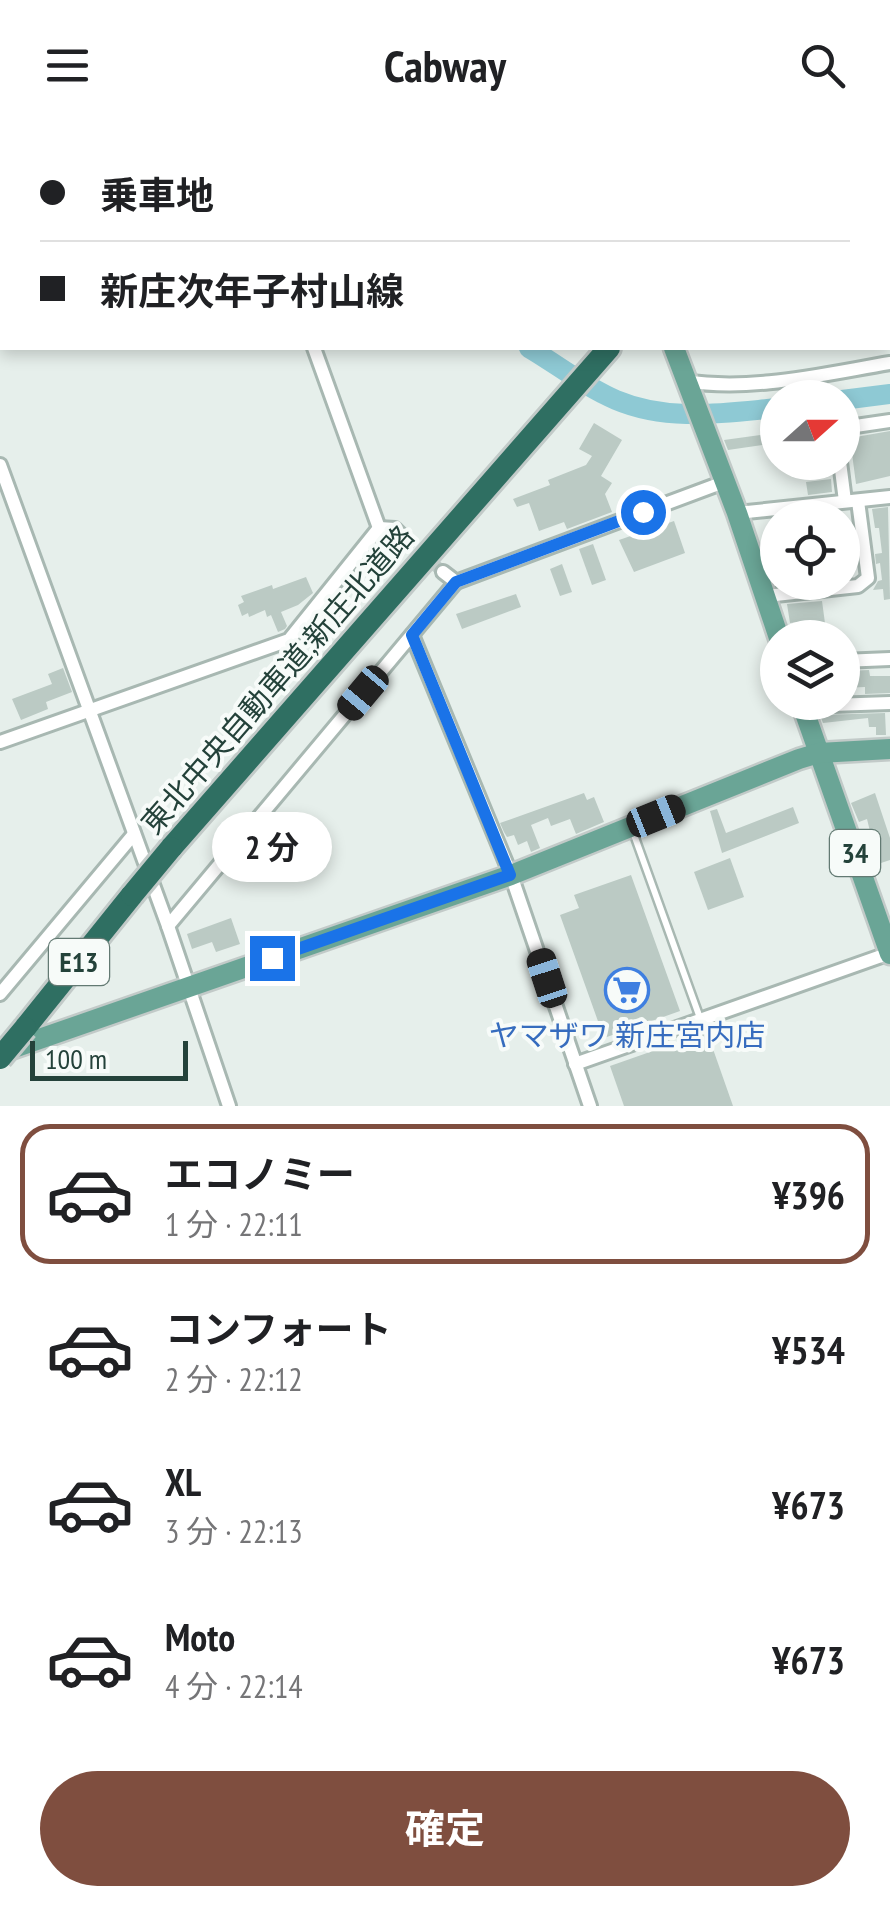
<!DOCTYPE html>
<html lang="ja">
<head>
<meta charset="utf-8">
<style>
	body { margin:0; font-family:"PT Sans Narrow","Noto Sans JP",sans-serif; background:#f2f2f2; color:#202124; height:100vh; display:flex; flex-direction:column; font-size:38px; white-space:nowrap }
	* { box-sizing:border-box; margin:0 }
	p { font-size:32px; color:#757577 }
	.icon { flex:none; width:55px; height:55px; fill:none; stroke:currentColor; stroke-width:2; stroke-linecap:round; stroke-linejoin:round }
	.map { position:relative; height:976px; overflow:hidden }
	.drawer { display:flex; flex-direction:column; background:#fff; flex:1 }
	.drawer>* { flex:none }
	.banner { position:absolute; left:0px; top:0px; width:890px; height:220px; box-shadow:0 5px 15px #0003; display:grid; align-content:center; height:220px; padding:0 40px; background:#fff }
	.needle { width:65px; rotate:69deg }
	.tools { position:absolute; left:760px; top:250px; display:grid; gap:20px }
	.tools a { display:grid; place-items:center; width:100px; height:100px; border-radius:50%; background:#fff; box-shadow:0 5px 15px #0003; font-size:50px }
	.scale { position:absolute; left:30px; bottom:25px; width:158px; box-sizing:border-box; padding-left:10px; border:5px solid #24423a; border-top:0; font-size:28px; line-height:35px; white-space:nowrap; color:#24423a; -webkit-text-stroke:8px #f7fbf9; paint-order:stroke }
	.end { position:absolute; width:45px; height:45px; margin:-22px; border:12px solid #1a73e8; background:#fff; box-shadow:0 0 0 5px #fff }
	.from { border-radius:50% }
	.bubble { position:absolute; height:70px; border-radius:35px; background:#fff; box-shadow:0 5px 15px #0003; font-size:32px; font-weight:700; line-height:70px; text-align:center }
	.car { position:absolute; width:30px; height:60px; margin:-30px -15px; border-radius:12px; box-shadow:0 0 8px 2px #0007; background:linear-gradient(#222 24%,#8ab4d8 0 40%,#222 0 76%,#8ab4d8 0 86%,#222 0) }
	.banner b { display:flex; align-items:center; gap:35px; height:95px; font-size:38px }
	.banner b+b { border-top:2px solid #e0e0e0 }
	.banner i { width:25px; height:25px; background:#202124 }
	ul { padding:18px 0 0; list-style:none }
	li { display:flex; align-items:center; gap:30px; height:140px; margin:0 20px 15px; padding:0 20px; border:5px solid transparent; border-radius:30px }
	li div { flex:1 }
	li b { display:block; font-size:38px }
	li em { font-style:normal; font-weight:700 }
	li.active { border-color:#7f4e3f }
	li>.icon { width:90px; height:90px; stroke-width:1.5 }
	.button { display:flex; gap:20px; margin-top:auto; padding:20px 40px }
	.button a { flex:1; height:115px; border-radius:60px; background:#7f4e3f; color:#fff; font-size:40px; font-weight:700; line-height:115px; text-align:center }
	header { display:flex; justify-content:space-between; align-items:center; height:130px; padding:0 40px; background:#fff; font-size:45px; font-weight:700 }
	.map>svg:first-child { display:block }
</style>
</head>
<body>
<header><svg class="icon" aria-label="menu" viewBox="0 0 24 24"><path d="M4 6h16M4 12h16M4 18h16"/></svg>Cabway<svg class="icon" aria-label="search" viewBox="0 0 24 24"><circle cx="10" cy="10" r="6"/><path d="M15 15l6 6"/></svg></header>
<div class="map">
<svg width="890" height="976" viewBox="0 0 890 976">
	<rect width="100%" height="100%" fill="#e6efeb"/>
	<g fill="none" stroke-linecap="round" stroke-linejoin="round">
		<g stroke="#8ec9d4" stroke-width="20">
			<polyline points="0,128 2,127"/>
			<path d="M529,218c29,17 56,39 87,52 52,22 107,13 162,8"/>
			<polyline points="842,270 890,264"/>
		</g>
	</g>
	<g fill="#bbcac4">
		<polygon points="594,293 622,310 601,346 612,353 605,364 612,382 567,399 564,392 539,401 529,373 517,377 513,369 550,355 548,350 586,335 592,326 579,319"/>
		<polygon points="890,301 890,346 856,354 850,308"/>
		<polygon points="768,304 770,314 728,320 724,310"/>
		<polygon points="831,349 832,362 808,365 806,352"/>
		<polygon points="888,377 890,469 884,470 883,459 873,460 878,451 882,450 880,433 876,434 875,424 882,423 879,398 875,398 872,379"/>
		<polygon points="674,391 685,423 634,442 619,410"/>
		<polygon points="593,414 606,450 592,455 579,419"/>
		<polygon points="562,434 572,462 560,466 550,439"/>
		<polygon points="306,447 313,463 298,475 281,482 287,496 285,499 278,502 271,485 267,487 265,480 249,487 248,483 242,486 238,475 244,472 241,466 272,455 273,459"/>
		<polygon points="516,464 521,477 462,499 456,484"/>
		<polygon points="822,471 827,508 807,508 807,491 790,493 787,474"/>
		<polygon points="63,538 72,562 46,572 48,579 21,590 12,569 52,554 48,544"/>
		<polygon points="869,540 870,546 890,546 890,563 865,564 865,557 842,558 842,545 846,544 846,541"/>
		<polygon points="885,583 886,605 876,605 876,597 869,597 868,588 823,593 820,585"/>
		<polygon points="584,663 587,670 594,667 604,692 576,704 570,689 551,696 548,688 531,695 540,718 531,722 527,711 518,715 514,705 507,707 504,702 500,693"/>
		<polygon points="875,663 890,708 890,730 878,734 867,689 859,692 851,673"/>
		<polygon points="793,677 799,693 722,723 710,681 717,679 726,703"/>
		<polygon points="730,728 744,767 708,780 694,742"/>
		<polygon points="631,745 680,881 604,908 560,785 579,778 574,765"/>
		<polygon points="231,788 240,814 216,822 212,812 192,819 187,804"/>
		<polygon points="707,902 733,976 624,976 610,936"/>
	</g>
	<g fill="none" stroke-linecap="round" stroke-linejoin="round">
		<polyline stroke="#bfccc8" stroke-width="12" stroke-dasharray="12 6" stroke-linecap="butt" points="405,409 443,442"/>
		<defs>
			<polyline id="service" points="633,702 700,888"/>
			<g id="minor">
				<polyline points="280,0 286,2"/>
				<polyline points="872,0 876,2"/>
				<polyline points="0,92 2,91"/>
				<polyline points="888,196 890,197"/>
				<polyline points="314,218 379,398"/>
				<path d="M685,251c66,11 139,-7 205,-18"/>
				<polyline points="842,298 890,291"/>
				<polyline points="840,332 845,371"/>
				<polyline points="0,335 168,796 229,976"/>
				<polyline points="737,383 890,367"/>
				<polyline points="443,442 456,452 724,352"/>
				<polyline points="766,466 858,456 868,448 858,371"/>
				<polyline points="412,505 511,745 590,976"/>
				<polyline points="842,531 890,529"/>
				<polyline points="802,576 890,573"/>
				<polyline points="0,612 289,510 379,398 395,399 405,409"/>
				<polyline points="168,796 456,452"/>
				<polyline points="0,864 134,704"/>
				<polyline points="575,934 890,823"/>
			</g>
			<g id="primary">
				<polyline points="592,0 593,2"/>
				<polyline points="674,218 737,383 779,508"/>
				<polyline points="801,572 890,824"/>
				<polyline points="2,922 511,745 799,629 819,623 890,619"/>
			</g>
			<g id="motorway">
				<polyline points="818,2 820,0"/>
				<polyline points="171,718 609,218"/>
				<polyline points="25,898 132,765"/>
			</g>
		</defs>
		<use href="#service" stroke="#a8b8b2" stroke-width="11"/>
		<use href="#minor" stroke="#a8b8b2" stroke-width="18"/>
		<use href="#primary" stroke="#c2cac8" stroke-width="25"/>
		<use href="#motorway" stroke="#c2cac8" stroke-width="28"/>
		<use href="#service" stroke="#fff" stroke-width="6"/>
		<use href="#minor" stroke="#fff" stroke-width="12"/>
		<use href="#primary" stroke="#6aa596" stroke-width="20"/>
		<use href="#motorway" stroke="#2f6f62" stroke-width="22"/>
		<defs>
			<g id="motorway-bridge">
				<polyline points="132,765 171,718"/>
				<polyline points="0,928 25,898"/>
			</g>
		</defs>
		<use href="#motorway-bridge" stroke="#c2cac8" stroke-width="28" stroke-linecap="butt"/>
		<use href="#motorway-bridge" stroke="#2f6f62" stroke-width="22"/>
	</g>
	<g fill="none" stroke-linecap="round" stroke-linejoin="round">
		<polyline stroke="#1a73e8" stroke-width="12" points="272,828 510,745 412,505 456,452 643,382"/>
	</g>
	<defs>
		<symbol id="supermarket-ring" viewBox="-11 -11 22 22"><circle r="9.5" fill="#f7fbf9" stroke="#3f7fe0" stroke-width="1.5"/><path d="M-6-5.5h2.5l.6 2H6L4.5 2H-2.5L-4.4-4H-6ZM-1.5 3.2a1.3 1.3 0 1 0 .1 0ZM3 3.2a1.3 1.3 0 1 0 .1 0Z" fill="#3f7fe0"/></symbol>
	</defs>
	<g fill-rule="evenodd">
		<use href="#supermarket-ring" x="602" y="835" width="50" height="50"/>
	</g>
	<g text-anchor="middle" stroke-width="8" stroke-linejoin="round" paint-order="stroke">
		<g fill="#f7fbf9" stroke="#637a73" stroke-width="2.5">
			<rect x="830" y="700" width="50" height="46" rx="8"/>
			<rect x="49" y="809" width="60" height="46" rx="8"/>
		</g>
		<g font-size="28" font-weight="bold" fill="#24423a">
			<text x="855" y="733">34</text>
			<text x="79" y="842">E13</text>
		</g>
		<g font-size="30" fill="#24423a" stroke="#f7fbf9">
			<text transform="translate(278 550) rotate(-49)" y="10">東北中央自動車道;新庄北道路</text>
		</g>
		<g font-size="30" fill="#366cbe" stroke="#f7fbf9">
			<text x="627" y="916">ヤマザワ 新庄宮内店</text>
		</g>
	</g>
</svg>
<div class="tools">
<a><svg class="needle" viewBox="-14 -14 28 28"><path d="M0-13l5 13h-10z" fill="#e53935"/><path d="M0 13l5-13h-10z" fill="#757577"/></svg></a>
<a><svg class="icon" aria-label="locate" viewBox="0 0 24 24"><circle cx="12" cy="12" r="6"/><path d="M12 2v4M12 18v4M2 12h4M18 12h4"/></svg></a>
<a><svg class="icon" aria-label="layers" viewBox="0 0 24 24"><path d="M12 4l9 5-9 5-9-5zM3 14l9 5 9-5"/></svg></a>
</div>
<div class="scale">100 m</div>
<i class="end from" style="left:643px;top:382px"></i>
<i class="end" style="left:272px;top:828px"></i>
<div class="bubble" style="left:212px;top:682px;width:120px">2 分</div>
<i class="car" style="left:363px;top:563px;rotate:220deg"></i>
<i class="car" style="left:656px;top:686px;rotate:68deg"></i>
<i class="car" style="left:547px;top:848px;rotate:342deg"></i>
<div class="banner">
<b><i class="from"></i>乗車地</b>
<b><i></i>新庄次年子村山線</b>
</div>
</div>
<section class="drawer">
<ul>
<li class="active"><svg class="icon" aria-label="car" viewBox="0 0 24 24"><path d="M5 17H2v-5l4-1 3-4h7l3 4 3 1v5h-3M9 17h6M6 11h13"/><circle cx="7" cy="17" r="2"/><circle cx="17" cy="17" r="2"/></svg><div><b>エコノミー</b><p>1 分 · 22:11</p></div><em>¥396</em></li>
<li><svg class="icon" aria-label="car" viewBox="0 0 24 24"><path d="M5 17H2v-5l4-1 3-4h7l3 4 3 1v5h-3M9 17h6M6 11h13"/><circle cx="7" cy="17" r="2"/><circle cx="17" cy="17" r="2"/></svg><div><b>コンフォート</b><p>2 分 · 22:12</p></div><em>¥534</em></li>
<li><svg class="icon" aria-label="car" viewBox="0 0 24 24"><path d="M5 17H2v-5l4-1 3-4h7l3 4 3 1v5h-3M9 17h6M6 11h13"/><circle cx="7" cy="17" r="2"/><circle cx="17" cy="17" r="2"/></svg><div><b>XL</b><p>3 分 · 22:13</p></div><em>¥673</em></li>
<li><svg class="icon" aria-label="car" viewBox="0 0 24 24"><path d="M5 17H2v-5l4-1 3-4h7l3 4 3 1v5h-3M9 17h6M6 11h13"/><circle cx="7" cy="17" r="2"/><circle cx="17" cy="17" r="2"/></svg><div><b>Moto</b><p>4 分 · 22:14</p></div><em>¥673</em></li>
</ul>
<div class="button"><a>確定</a></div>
</section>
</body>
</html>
